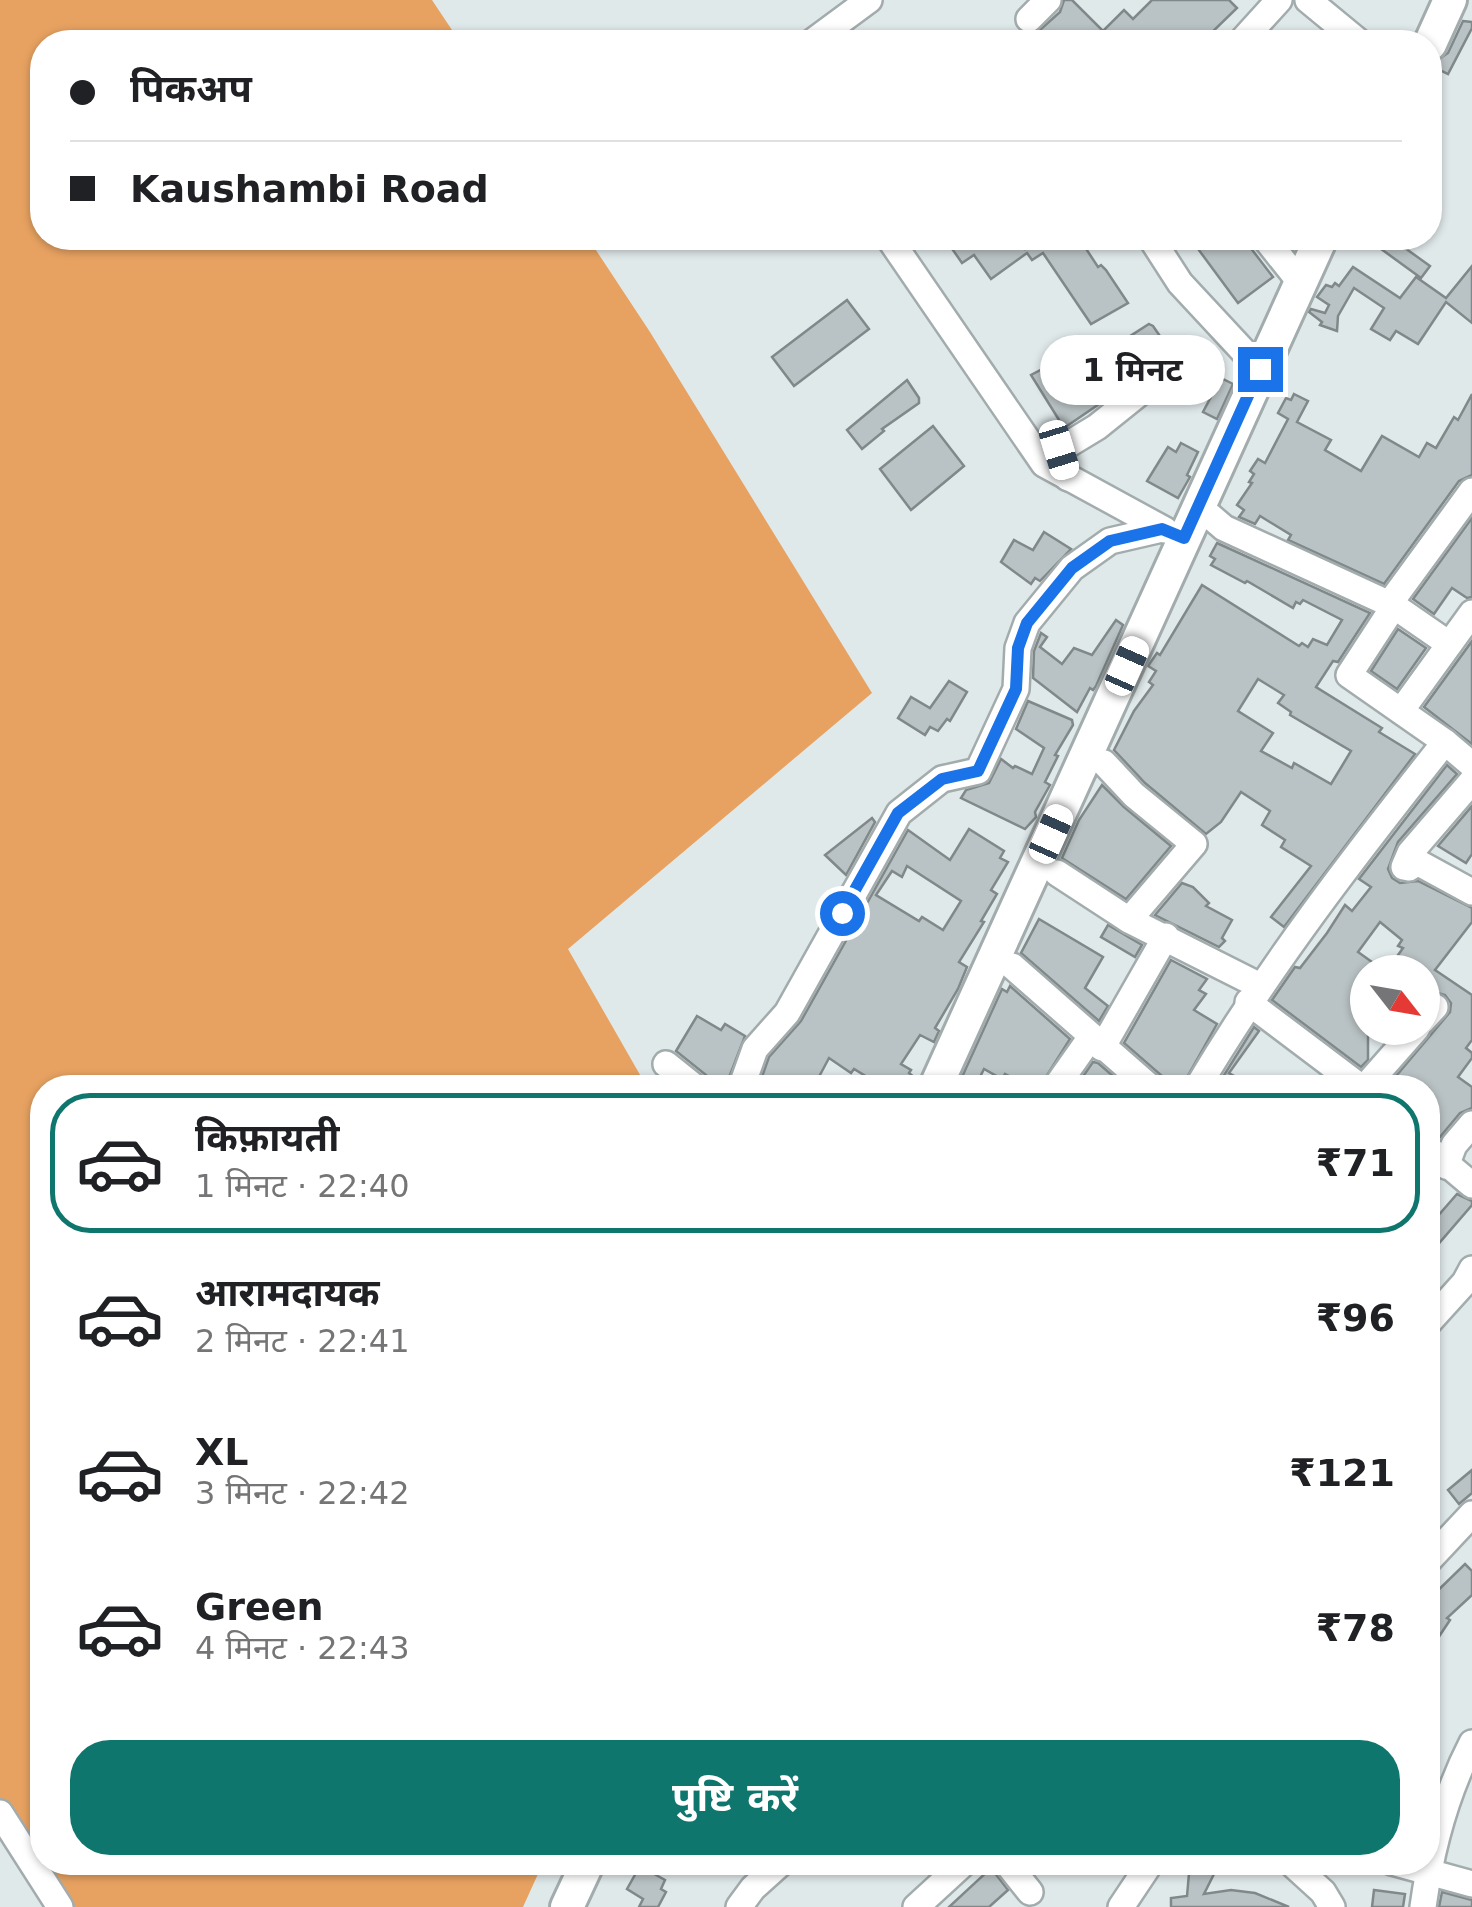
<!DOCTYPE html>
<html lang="hi">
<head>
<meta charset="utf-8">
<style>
	body { margin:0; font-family:"DejaVu Sans","Noto Sans Devanagari",sans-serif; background:#f2f2f2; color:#202124; height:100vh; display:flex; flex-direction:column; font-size:38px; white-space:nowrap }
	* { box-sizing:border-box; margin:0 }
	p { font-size:32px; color:#757577 }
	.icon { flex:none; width:55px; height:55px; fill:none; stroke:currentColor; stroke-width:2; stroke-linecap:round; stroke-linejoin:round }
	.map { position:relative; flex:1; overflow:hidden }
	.details { position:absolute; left:30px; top:1075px; width:1410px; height:800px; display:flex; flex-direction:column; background:#fff; border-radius:40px; box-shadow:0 2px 8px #0004 }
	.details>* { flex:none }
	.top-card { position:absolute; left:30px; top:30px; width:1412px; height:220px; border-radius:40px; box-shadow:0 2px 8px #0004; display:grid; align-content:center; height:220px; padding:0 40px; background:#fff }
	.needle { width:65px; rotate:121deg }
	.buttons { position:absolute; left:1350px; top:955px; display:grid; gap:20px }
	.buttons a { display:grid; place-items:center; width:90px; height:90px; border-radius:50%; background:#fff; box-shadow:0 2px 8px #0004; font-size:50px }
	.end { position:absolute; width:45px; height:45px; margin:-22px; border:12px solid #1a73e8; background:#fff; box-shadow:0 0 0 5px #fff }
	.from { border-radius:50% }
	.bubble { position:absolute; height:70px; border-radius:35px; background:#fff; box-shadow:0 2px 8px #0004; font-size:32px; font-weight:700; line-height:70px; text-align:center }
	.car { position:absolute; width:30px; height:60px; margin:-30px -15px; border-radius:12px; box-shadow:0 0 8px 2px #0007; background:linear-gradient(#fff 24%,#345 0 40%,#fff 0 76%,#345 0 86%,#fff 0) }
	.top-card b { display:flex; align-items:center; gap:35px; height:95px; font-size:38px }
	.top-card b+b { border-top:2px solid #e0e0e0 }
	.top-card i { width:25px; height:25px; background:#202124 }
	ul { padding:18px 0 0; list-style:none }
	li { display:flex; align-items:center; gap:30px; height:140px; margin:0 20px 15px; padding:0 20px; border:5px solid transparent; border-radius:40px }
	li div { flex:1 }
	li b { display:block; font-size:38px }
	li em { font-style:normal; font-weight:700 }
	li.selected { border-color:#0f766e }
	li>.icon { width:90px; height:90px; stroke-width:1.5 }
	.cta { display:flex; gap:20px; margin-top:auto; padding:20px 40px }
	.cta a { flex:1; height:115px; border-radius:40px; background:#0f766e; color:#fff; font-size:40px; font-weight:700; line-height:115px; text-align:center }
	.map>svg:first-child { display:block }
</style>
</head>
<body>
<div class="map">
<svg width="1472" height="1907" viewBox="0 0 1472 1907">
	<rect width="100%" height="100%" fill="#e0e9ea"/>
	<polygon fill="#e7a261" points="0,0 432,0 460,42 42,42 42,238 588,238 650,332 872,693 568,949 647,1087 42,1088 42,1862 543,1863 523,1907 62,1907 0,1809"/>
	<g fill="#b9c2c4" stroke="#808889" stroke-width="2.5" fill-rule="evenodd">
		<polygon points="1064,0 1072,0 1103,31 1124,10 1133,19 1152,0 1229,0 1237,8 1202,42 1014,42 1023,34 1032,35 1040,30 1060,12"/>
		<polygon points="1463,21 1472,22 1472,28 1448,74 1430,65 1448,53"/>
		<polygon points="972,238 1017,238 1025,249 1036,242 1034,238 1079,238 1098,267 1101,265 1106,270 1128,303 1091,324 1043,253 1032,260 1027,253 991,279 974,255 962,263 953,250"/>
		<polygon points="1190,238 1243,238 1273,277 1238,303"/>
		<polygon points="1366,238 1391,238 1430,266 1421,278"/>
		<polygon points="1472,266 1472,323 1446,302 1418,344 1396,331 1390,340 1371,329 1384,308 1354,288 1338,316 1337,331 1320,325 1322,322 1309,312 1311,309 1325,313 1329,305 1317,297 1326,285 1332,287 1335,283 1339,286 1353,267 1400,298 1416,277 1446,298"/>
		<polygon points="847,300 869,329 794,386 772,357"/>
		<polygon points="1149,324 1153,326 1173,355 1158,357 1130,380 1110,349"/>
		<polygon points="1079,350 1105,400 1064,428 1031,375"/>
		<polygon points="1221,378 1233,384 1217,419 1203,412"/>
		<polygon points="907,380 919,398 919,403 882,429 884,431 862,449 847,430"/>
		<polygon points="1294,394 1308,401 1297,422 1331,440 1325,450 1361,471 1382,436 1419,457 1427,443 1436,448 1454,417 1458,420 1472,394 1472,475 1459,481 1384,584 1288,540 1291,535 1260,516 1255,524 1239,517 1244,510 1237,505 1252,483 1249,482 1254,474 1250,471 1258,459 1265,463 1288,419 1278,413 1286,398 1291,400"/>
		<polygon points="933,426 964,466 911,510 880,469"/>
		<polygon points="1181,443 1198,452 1187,475 1190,477 1178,498 1147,481 1168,447 1176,452"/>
		<polygon points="1472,518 1472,597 1467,598 1452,588 1434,614 1413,599"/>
		<polygon points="1044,532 1071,549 1040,581 1035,578 1031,584 1001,562 1014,540 1033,550"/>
		<path d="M1217,543l153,70 -32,49 -5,-1 -17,26 66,41 -3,4 36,22 -131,173 -13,-10 40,-51 -30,-19 4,-7 -23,-15 8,-14 -29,-19 -20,30 -15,12 -61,-51 -31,-33 20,-39 19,-26 -4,-3 7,-11 -8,-5 9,-13 3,2 42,-70 97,61 3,-3 6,4 5,-8 14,6 15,-25 -39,-20 -3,4 -4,-2 -3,6 -46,-27 -2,2 -34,-18 4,-6 -5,-3zM1258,679l26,16 -6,8 13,9 -1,3 61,36 -20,33 -37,-21 -2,5 -31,-17 12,-18 -35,-22z"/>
		<polygon points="1116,620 1123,625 1096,686 1093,690 1090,688 1077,712 1033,678 1034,651 1041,633 1047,637 1040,647 1062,664 1074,648 1092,655"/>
		<polygon points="1398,629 1426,648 1397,689 1371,671"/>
		<polygon points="1472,641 1472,744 1424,707"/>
		<polygon points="949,681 967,692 950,721 947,719 938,731 930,727 925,735 898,718 911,697 930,708"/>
		<polygon points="1028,701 1072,720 1073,725 1055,755 1058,756 1045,782 1050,785 1035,812 1036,817 1025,829 961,798 966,790 989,783 1001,759 1013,768 1015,766 1032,774 1044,748 1016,729"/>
		<path d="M1447,765l10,9 -59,68 -10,27 4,9 8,5 18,-2 54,27v14l-37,48 37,25v45l-6,8 6,5v5l-14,19 14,10v21l-12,5 -20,24 -12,-8v-41h-42l64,-76 1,-9 -6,-8 -14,-4 -9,5v-24h-54v88l-7,7 -89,-67 23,-33 5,1 27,-35 18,-28 7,6 19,-24 -12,-8zM1380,922l22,18 -4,6 5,2 -17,24 -28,-20z"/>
		<polygon points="1102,785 1124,807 1171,846 1126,899 1062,858 1079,820"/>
		<polygon points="1472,806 1472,854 1466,863 1438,846"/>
		<polygon points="872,818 875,822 846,875 825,855"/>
		<path d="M969,829l35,22 -4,7 8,4 -17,28 6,4 -16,27 3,1 -25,40 8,5 -9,22 -23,39 4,3 -5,11 -14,-7 -19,29 10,6 -2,3 5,4 -6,11h-23l-31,-19 -3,4 -22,-15 -16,30h-55l11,-31 32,-36 107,-191 42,30zM907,866l54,35 -18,29 -21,-13 -3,4 -43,-26 16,-24 10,6z"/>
		<polygon points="1182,883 1193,887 1209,903 1206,906 1232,920 1222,938 1225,941 1219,947 1155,915"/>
		<polygon points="1039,919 1103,957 1085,988 1108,1006 1099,1021 1021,953"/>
		<polygon points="1108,925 1142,945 1135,957 1101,937"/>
		<polygon points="1171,960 1207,979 1199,990 1206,994 1194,1010 1217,1024 1181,1088 1167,1086 1162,1076 1124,1043"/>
		<polygon points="1010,986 1070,1039 1039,1088 1030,1088 1005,1074 1002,1079 984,1069 976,1085 957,1088 1002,989 1007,992"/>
		<polygon points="697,1016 721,1030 725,1024 745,1036 725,1088 712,1088 706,1075 676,1051"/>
		<polygon points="1254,1027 1259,1031 1229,1073 1255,1088 1216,1088"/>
		<polygon points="1093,1062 1098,1063 1121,1083 1111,1076 1102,1088 1093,1088 1087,1083 1083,1088 1075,1088"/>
		<polygon points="1457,1194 1472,1201 1472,1205 1428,1256 1430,1225"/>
		<polygon points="1472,1470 1472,1493 1459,1504 1448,1490"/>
		<polygon points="1465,1564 1472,1571 1472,1595 1447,1618 1450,1620 1428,1653 1428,1600"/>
		<polygon points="1190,1862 1220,1862 1204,1894 1231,1890 1255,1893 1289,1907 1171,1907 1171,1898 1187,1896"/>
		<polygon points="640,1866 665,1880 661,1889 666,1892 658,1907 639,1907 643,1899 627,1889"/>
		<polygon points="991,1868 1008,1890 989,1907 949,1907"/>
		<polygon points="1374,1890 1405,1894 1403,1907 1372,1907"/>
		<polygon points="1442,1892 1472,1900 1472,1907 1439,1907"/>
	</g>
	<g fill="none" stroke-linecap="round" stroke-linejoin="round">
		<defs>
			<g id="minor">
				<polyline points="1308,0 1359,42"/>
				<polyline points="1029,19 1048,0"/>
				<polyline points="812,42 869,0"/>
				<polyline points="1241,42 1279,0"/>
				<polyline points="889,238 1044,464 1165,530"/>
				<polyline points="1151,238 1180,283 1260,369"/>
				<polyline points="1265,238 1300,282"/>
				<polyline points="1068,478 1059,450 1097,427 1168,370"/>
				<polyline points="1472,491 1390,603 1394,606 1349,675 1445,742 1472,765"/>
				<polyline points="1210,516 1224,528 1394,606 1449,644"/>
				<polyline points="1401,711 1472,613"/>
				<polyline points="1104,763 1134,795 1194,844 1129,920"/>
				<polyline points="1472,781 1410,853 1404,867 1409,868 1417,862 1472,892"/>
				<polyline points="1057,873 1129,920 1260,986"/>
				<polyline points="1012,966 1151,1088"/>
				<polyline points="1248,1002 1362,1088"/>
				<polyline points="1422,1021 1435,1007"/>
				<polyline points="1102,1048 1166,936"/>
				<polyline points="666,1064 696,1088"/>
				<polyline points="741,1088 755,1049 787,1013 899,813 942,779 978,771 1016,689 1018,648 1027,623 1072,568 1110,541 1162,529"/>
				<polyline points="1055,1088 1091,1037"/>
				<path d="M1197,1088c73,-123 159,-234 248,-346"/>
				<polyline points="1364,1088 1417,1028"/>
				<polyline points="1428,1148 1472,1185"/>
				<polyline points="1446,1166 1454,1145 1472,1124"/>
				<polyline points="1428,1323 1465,1282 1472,1269"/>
				<polyline points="1428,1561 1472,1514"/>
				<polyline points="0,1813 60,1907"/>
				<polyline points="1006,1862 1030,1892"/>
				<polyline points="1290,1862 1323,1892 1332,1907"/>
				<polyline points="1392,1862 1472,1884"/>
				<polyline points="739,1907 753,1888 782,1862"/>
				<polyline points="916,1907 965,1862"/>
				<polyline points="1121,1907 1151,1862"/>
				<path d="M1423,1907c8,-58 22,-112 49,-164"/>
			</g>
			<g id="major">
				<polyline points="1430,44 1450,0"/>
				<polyline points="935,1088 1321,238"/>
				<polyline points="567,1907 588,1862"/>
			</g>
		</defs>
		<use href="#minor" stroke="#a3acad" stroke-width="30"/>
		<use href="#major" stroke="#a3acad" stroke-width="38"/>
		<use href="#minor" stroke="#fff" stroke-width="25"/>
		<use href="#major" stroke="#fff" stroke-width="32"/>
	</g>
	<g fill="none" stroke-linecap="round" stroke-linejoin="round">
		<polyline stroke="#1a73e8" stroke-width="12" points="842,913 898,813 942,779 978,771 1016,689 1018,648 1027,623 1072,568 1110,541 1162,529 1184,538 1260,369"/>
	</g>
</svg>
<div class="buttons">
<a><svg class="needle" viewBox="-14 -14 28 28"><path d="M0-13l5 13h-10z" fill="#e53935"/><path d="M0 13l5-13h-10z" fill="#757577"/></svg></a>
</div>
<i class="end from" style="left:842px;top:913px"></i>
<i class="end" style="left:1260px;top:369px"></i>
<div class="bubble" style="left:1040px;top:335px;width:185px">1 मिनट</div>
<i class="car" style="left:1059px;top:450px;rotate:163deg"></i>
<i class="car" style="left:1127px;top:666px;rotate:24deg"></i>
<i class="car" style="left:1051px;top:834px;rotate:24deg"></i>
<div class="top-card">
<b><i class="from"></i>पिकअप</b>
<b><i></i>Kaushambi Road</b>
</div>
<section class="details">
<ul>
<li class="selected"><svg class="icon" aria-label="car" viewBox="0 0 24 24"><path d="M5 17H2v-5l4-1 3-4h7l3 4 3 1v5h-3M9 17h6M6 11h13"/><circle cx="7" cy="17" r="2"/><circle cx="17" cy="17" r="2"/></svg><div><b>किफ़ायती</b><p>1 मिनट · 22:40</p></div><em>₹71</em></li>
<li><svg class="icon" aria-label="car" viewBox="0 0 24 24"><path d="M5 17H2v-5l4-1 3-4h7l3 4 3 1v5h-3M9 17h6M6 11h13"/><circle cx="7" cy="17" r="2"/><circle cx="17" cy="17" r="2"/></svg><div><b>आरामदायक</b><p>2 मिनट · 22:41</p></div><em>₹96</em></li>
<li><svg class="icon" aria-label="car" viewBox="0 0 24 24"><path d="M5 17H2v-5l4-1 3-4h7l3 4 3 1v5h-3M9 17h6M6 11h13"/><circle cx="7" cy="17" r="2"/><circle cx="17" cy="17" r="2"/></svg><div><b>XL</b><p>3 मिनट · 22:42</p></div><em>₹121</em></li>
<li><svg class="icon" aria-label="car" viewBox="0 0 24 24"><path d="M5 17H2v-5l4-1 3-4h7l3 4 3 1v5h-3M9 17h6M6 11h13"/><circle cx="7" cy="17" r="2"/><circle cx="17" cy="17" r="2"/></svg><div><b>Green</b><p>4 मिनट · 22:43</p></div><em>₹78</em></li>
</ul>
<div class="cta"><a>पुष्टि करें</a></div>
</section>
</div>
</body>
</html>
